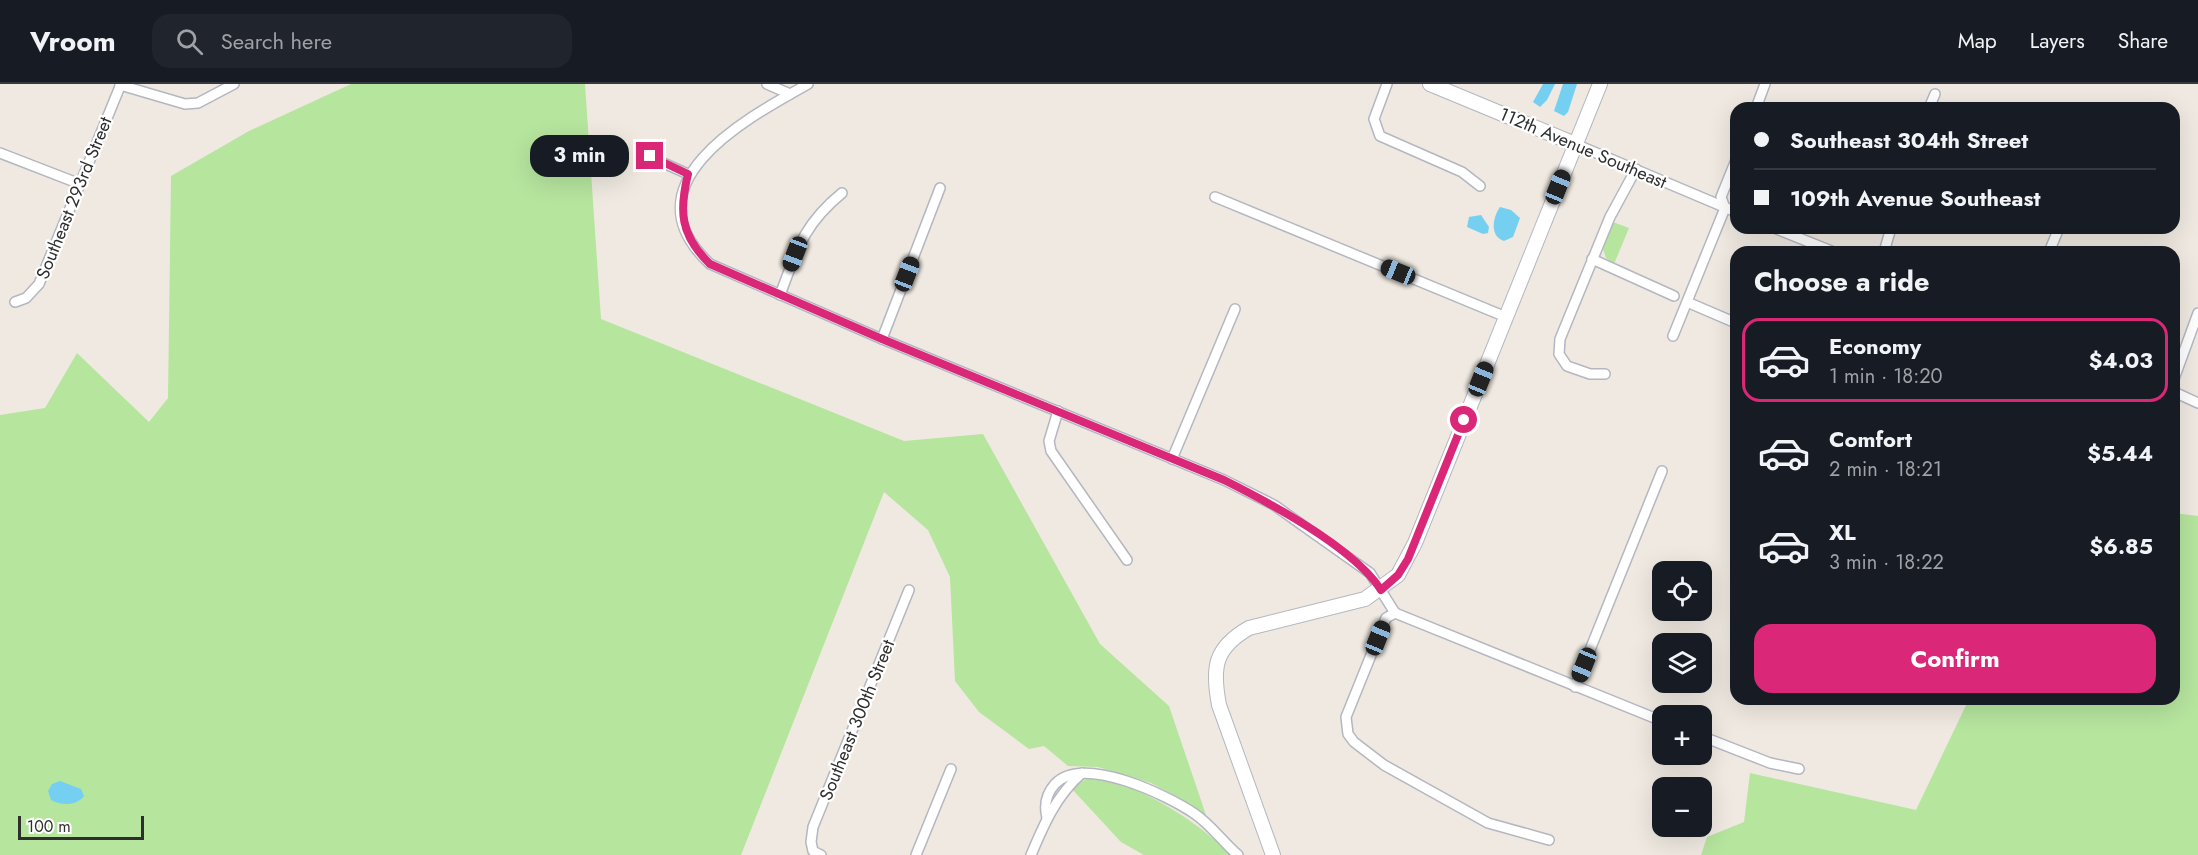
<!DOCTYPE html>
<meta charset="utf-8">
<style>
:root{--surface:#171b24;--page:#20242c;--text:#f1f3f6;--muted:#9ea1a6;--line:#363941;--accent:#db2777}
body{margin:0;font-family:Jost,sans-serif;background:var(--page);color:var(--text);height:100vh;display:flex;flex-direction:column;font-size:22px;white-space:nowrap}
*{box-sizing:border-box;margin:0}
p{font-size:20px;color:var(--muted)}
.icon{flex:none;width:33px;height:33px;fill:none;stroke:currentColor;stroke-width:2;stroke-linecap:round;stroke-linejoin:round}
.map{position:relative;flex:1;overflow:hidden}
.details{position:absolute;left:1730px;top:162px;width:450px;height:459px;display:flex;flex-direction:column;background:var(--surface);border-radius:18px;box-shadow:0 6px 24px #0002}
.details>*{flex:none}
.top-card{position:absolute;left:1730px;top:18px;width:450px;height:132px;border-radius:18px;box-shadow:0 6px 24px #0002;display:grid;align-content:center;height:132px;padding:0 24px;background:var(--surface)}
.fabs{position:absolute;left:1652px;top:477px;display:grid;gap:12px}
.fabs a{display:grid;place-items:center;width:60px;height:60px;border-radius:12px;background:var(--surface);box-shadow:0 6px 24px #0002;font-size:30px}
.scale{position:absolute;left:18px;bottom:15px;width:126px;box-sizing:border-box;padding-left:6px;border:3px solid #2e2e2e;border-top:0;font-size:16px;line-height:21px;white-space:nowrap;color:#2e2e2e;-webkit-text-stroke:4px #fff;paint-order:stroke}
.end{position:absolute;width:27px;height:27px;margin:-14px;border:8px solid #db2777;background:#fff;box-shadow:0 0 0 3px #fff}
.from{border-radius:50%}
.bubble{position:absolute;height:42px;border-radius:18px;background:var(--surface);box-shadow:0 6px 24px #0002;font-size:20px;font-weight:700;line-height:42px;text-align:center}
.car{position:absolute;width:18px;height:36px;margin:-18px -9px;border-radius:8px;box-shadow:0 0 4px 2px #0007;background:linear-gradient(#222 24%,#8ab4d8 0 40%,#222 0 76%,#8ab4d8 0 86%,#222 0)}
.top-card b{display:flex;align-items:center;gap:21px;height:57px;font-size:22px}
.top-card b+b{border-top:2px solid var(--line)}
.top-card i{width:15px;height:15px;background:var(--text)}
ul{padding:0;list-style:none}
li{display:flex;align-items:center;gap:18px;height:84px;margin:0 12px 9px;padding:0 12px;border:3px solid transparent;border-radius:18px}
li div{flex:1}
li b{display:block;font-size:22px}
li em{font-style:normal;font-weight:700}
li.current{border-color:var(--accent)}
li>.icon{width:54px;height:54px;stroke-width:1.5}
h2{padding:0 24px;font-size:27px;line-height:72px}
.action{display:flex;gap:12px;margin-top:auto;padding:12px 24px}
.action a{flex:1;height:69px;border-radius:18px;background:var(--accent);color:#fff;font-size:24px;font-weight:700;line-height:69px;text-align:center}
header{display:flex;align-items:center;gap:36px;box-sizing:border-box;height:84px;padding:0 30px;background:var(--surface);border-bottom:2px solid var(--line)}
header strong{font-size:28px}
nav{display:flex;gap:33px;margin-inline-start:auto;font-size:21px}
.search{width:420px;height:54px;background:var(--page);display:flex;align-items:center;gap:15px;box-sizing:border-box;padding:0 21px;border-radius:18px;color:var(--muted);font-size:22px}
.map>svg:first-child{display:block}
</style>
<header>
<strong>Vroom</strong>
<div class="search"><svg class="icon" aria-label="search" viewBox="0 0 24 24"><circle cx="10" cy="10" r="6"/><path d="M15 15l6 6"/></svg>Search here</div>
<nav><a>Map</a><a>Layers</a><a>Share</a></nav>
</header>
<div class="map">
<svg width="2198" height="771" viewBox="0 0 2198 771">
<rect width="100%" height="100%" fill="#efe9e1"/>
<g fill="#b6e59e">
<path d="M351,0H585L601,235L904,357L983,350L1100,560L1169,622L1207,734L1178,713L1151,699L1098,683L1068,682L1044,662L1029,665L979,628L955,597L950,493L928,446L884,408L741,771H0V331L45,324L77,269L149,338L168,314L171,92L249,47Z"/>
<path d="M1613,138L1629,144L1614,180L1606,174L1603,165Z"/>
<path d="M2174,429L2198,432V771H1701L1707,753L1744,738L1750,689L1916,726L1969,615H2174Z"/>
<path d="M1086,695C1129,692 1202,740 1230,771H1144L1121,758L1071,704Z"/>
</g>
<g fill="#75cff0">
<path d="M1543,0H1555L1547,16L1540,23L1533,18Z"/>
<path d="M1563,0H1577L1568,28L1564,32L1554,27Z"/>
<path d="M1500,123L1511,126L1520,134L1513,153L1504,157C1490,153 1492,134 1500,123Z"/>
<path d="M1481,131L1489,143L1488,149L1483,150L1467,143L1469,133Z"/>
<path d="M60,697L81,705L84,712C76,722 62,722 51,716L48,707L52,700Z"/>
</g>
<g fill="none" stroke-linecap="round" stroke-linejoin="round">
<g stroke="#b4b7c1" stroke-width="12">
<g id="street">
<path d="M767,0L790,10"/>
<path d="M808,0C747,34 624,100 710,180L882,255L1224,396L1274,421L1370,489L1395,529"/>
<path d="M1387,0L1374,35L1380,52L1462,88L1480,102"/>
<path d="M120,1L185,20L198,19L234,0"/>
<path d="M1756,24L1765,0"/>
<path d="M1929,24L1935,10"/>
<path d="M1575,60L1736,128"/>
<path d="M0,69L80,100"/>
<path d="M650,73L688,90"/>
<path d="M1215,113L1506,233"/>
<path d="M1774,144L1834,168"/>
<path d="M1884,168L1891,144"/>
<path d="M2049,168L2059,144"/>
<path d="M1592,175L1674,212"/>
<path d="M780,211C797,166 803,141 842,109"/>
<path d="M15,218L26,214L39,200L121,0"/>
<path d="M1687,218L1736,239"/>
<path d="M1673,252L1725,124L1721,113L1736,76"/>
<path d="M882,255L940,104"/>
<path d="M1605,290H1590L1567,282L1559,270L1560,255L1610,133L1636,85"/>
<path d="M2174,295L2198,229"/>
<path d="M2174,308L2198,319"/>
<path d="M1058,327L1049,357L1051,367L1127,476"/>
<path d="M1172,375L1235,225"/>
<path d="M1395,529L1386,534L1346,633L1348,650L1354,658L1384,681L1488,739L1549,756"/>
<path d="M1395,529L1662,637"/>
<path d="M1575,603L1662,387"/>
<path d="M1701,652L1770,679L1799,685"/>
<path d="M1047,734C1044,722 1046,710 1055,700C1083,670 1167,711 1195,730C1211,741 1223,758 1238,771"/>
<path d="M821,771L813,767L811,758L813,743L909,506"/>
<path d="M916,771L951,685"/>
<path d="M1031,771C1044,740 1056,712 1082,689"/>
</g>
</g>
<g stroke="#b4b7c1" stroke-width="16">
<g id="secondary">
<path d="M1430,0L1575,60"/>
<path d="M1273,771L1219,621C1212,584 1214,564 1249,544L1365,515L1398,491L1415,459L1600,0"/>
</g>
</g>
<use href="#street" stroke="#fff" stroke-width="9"/>
<use href="#secondary" stroke="#fff" stroke-width="14"/>
</g>
<g fill="none" stroke-linecap="round" stroke-linejoin="round">
<path stroke="#db2777" stroke-width="8" d="M650,72L688,90C679,127 680,151 710,180L882,255L1224,396C1270,419 1354,464 1381,506L1398,491L1408,475L1464,336"/>
</g>
<g text-anchor="middle" stroke-width="4.5" stroke-linejoin="round" paint-order="stroke">
<g font-size="18" fill="#2e2e2e" stroke="#fff">
<text transform="translate(1583 64) rotate(23)" y="6">112th Avenue Southeast</text>
<text transform="translate(74 114) rotate(-68)" y="6">Southeast 293rd Street</text>
<text transform="translate(857 636) rotate(-68)" y="6">Southeast 300th Street</text>
</g>
</g>
</svg>
<div class="fabs">
<a><svg class="icon" aria-label="locate" viewBox="0 0 24 24"><circle cx="12" cy="12" r="6"/><path d="M12 2v4M12 18v4M2 12h4M18 12h4"/></svg></a>
<a><svg class="icon" aria-label="layers" viewBox="0 0 24 24"><path d="M12 4l9 5-9 5-9-5zM3 14l9 5 9-5"/></svg></a>
<a>+</a>
<a>−</a>
</div>
<div class="scale">100 m</div>
<i class="end from" style="left:1464px;top:336px"></i>
<i class="end" style="left:650px;top:72px"></i>
<div class="bubble" style="left:530px;top:51px;width:99px">3 min</div>
<i class="car" style="left:1558px;top:103px;rotate:22deg"></i>
<i class="car" style="left:795px;top:170px;rotate:201deg"></i>
<i class="car" style="left:1398px;top:188px;rotate:292deg"></i>
<i class="car" style="left:907px;top:190px;rotate:21deg"></i>
<i class="car" style="left:1481px;top:295px;rotate:22deg"></i>
<i class="car" style="left:1378px;top:554px;rotate:22deg"></i>
<i class="car" style="left:1584px;top:581px;rotate:202deg"></i>
<div class="top-card">
<b><i class="from"></i>Southeast 304th Street</b>
<b><i></i>109th Avenue Southeast</b>
</div>
<section class="details">
<h2>Choose a ride</h2>
<ul>
<li class="current"><svg class="icon" aria-label="car" viewBox="0 0 24 24"><path d="M5 17H2v-5l4-1 3-4h7l3 4 3 1v5h-3M9 17h6M6 11h13"/><circle cx="7" cy="17" r="2"/><circle cx="17" cy="17" r="2"/></svg><div><b>Economy</b><p>1 min · 18:20</p></div><em>$4.03</em></li>
<li><svg class="icon" aria-label="car" viewBox="0 0 24 24"><path d="M5 17H2v-5l4-1 3-4h7l3 4 3 1v5h-3M9 17h6M6 11h13"/><circle cx="7" cy="17" r="2"/><circle cx="17" cy="17" r="2"/></svg><div><b>Comfort</b><p>2 min · 18:21</p></div><em>$5.44</em></li>
<li><svg class="icon" aria-label="car" viewBox="0 0 24 24"><path d="M5 17H2v-5l4-1 3-4h7l3 4 3 1v5h-3M9 17h6M6 11h13"/><circle cx="7" cy="17" r="2"/><circle cx="17" cy="17" r="2"/></svg><div><b>XL</b><p>3 min · 18:22</p></div><em>$6.85</em></li>
</ul>
<div class="action"><a>Confirm</a></div>
</section>
</div>
